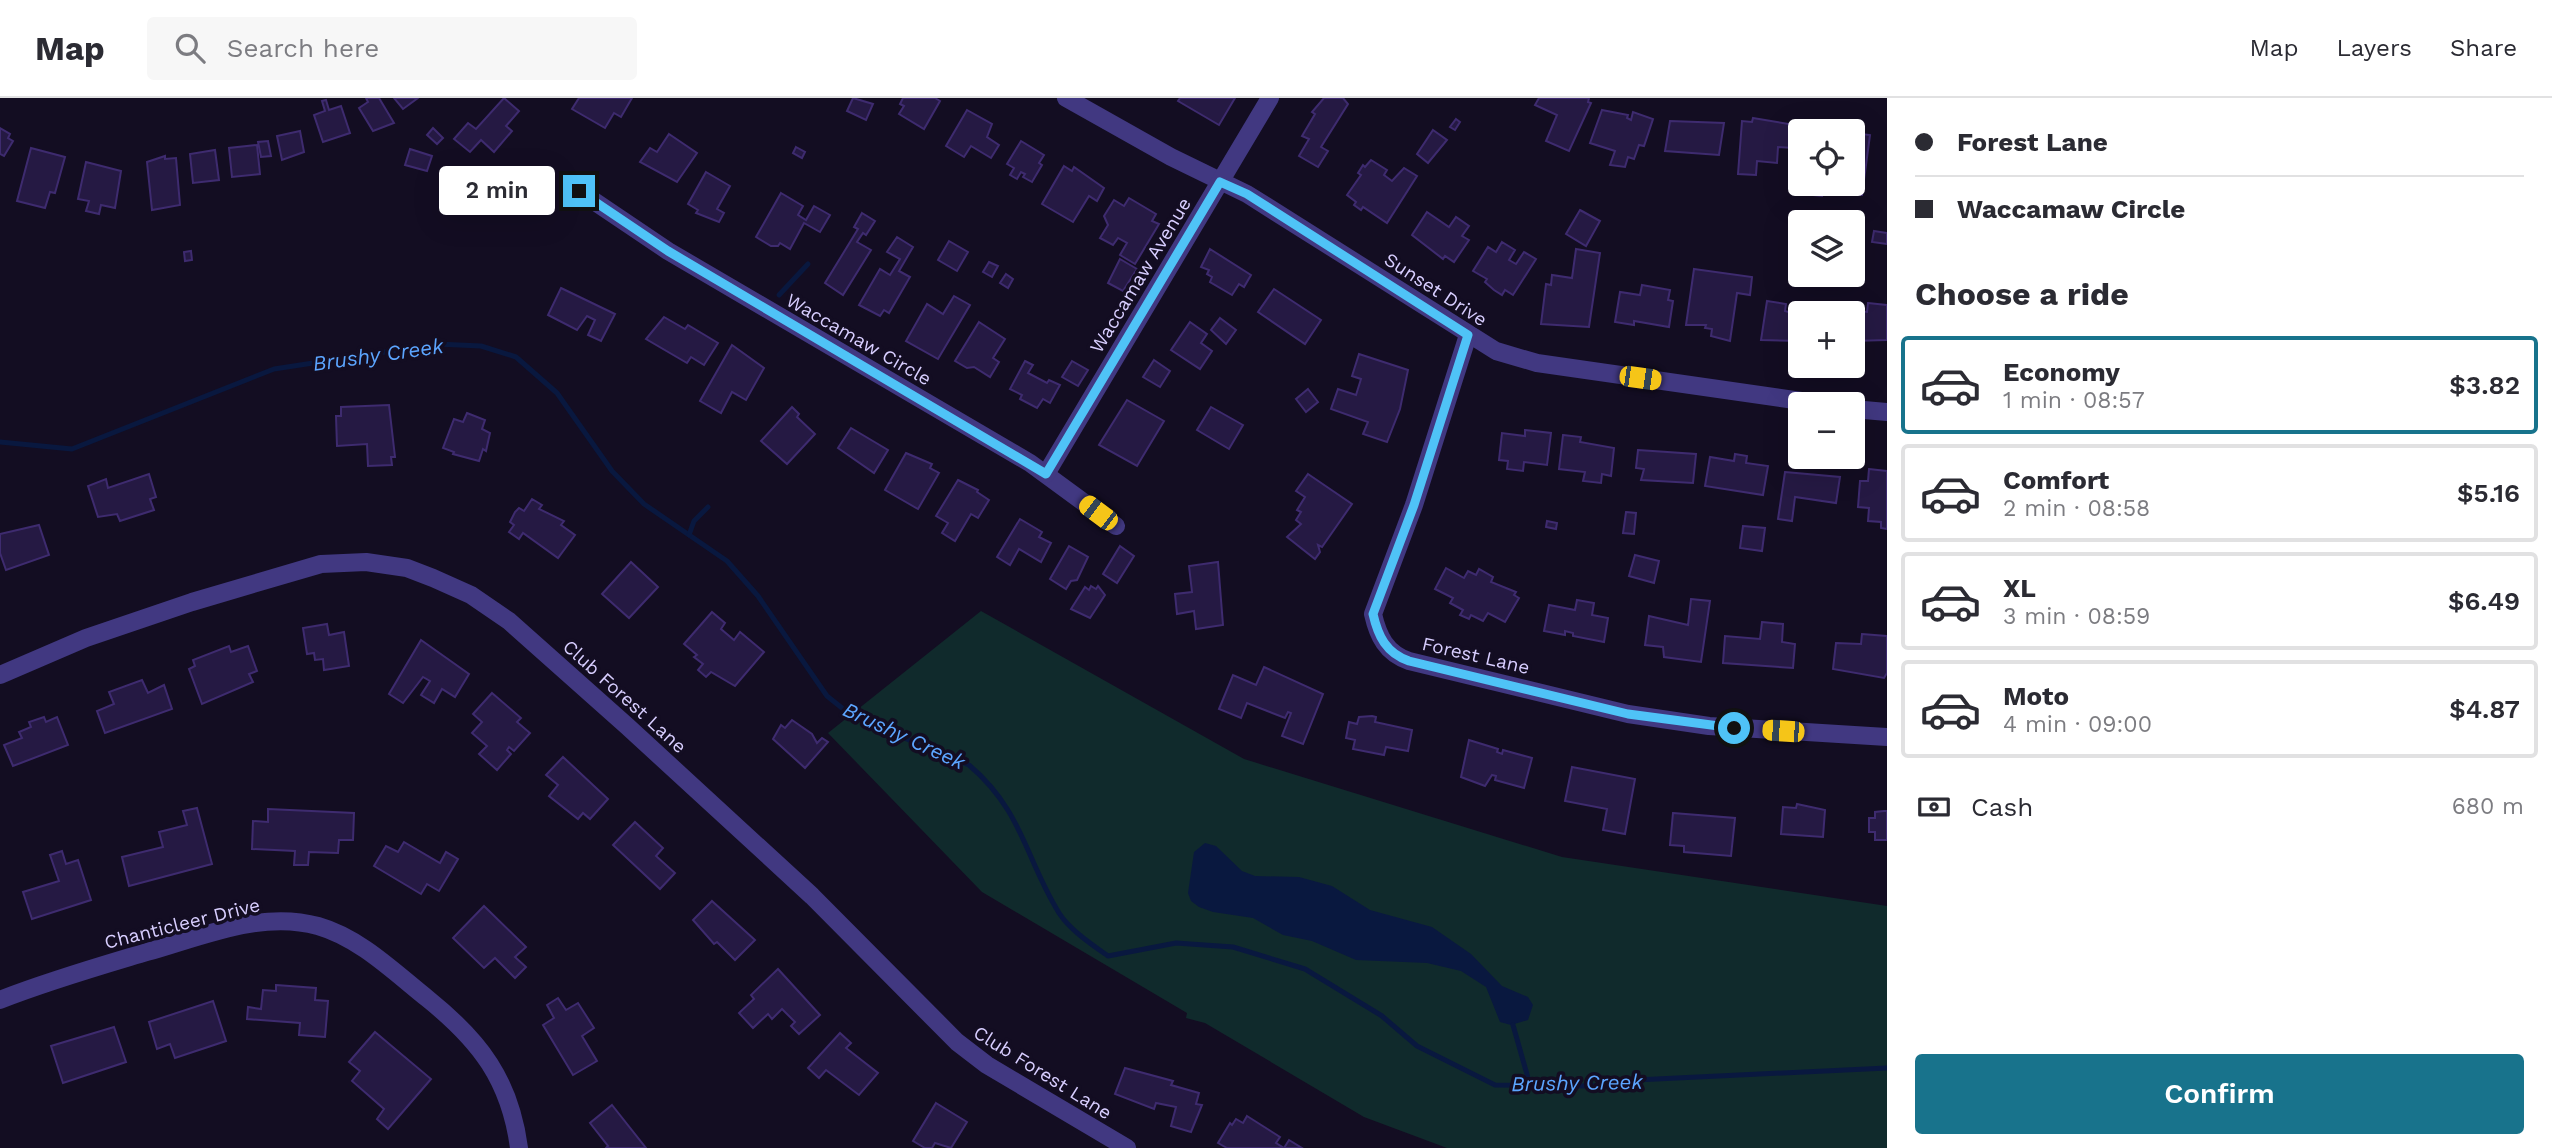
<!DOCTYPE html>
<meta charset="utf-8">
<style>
:root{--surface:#fff;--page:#f7f7f7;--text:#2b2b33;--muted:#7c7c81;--line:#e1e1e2;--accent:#18738c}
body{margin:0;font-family:"Work Sans",sans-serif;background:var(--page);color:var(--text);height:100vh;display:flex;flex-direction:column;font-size:26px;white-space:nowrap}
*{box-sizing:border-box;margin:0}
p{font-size:23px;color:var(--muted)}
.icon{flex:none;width:38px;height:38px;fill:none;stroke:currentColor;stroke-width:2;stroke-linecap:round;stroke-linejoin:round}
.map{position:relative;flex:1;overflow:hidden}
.panel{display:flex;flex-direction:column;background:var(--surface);width:665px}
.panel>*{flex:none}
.top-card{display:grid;align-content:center;height:154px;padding:0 28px;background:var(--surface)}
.controls{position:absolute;left:1788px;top:21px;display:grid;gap:14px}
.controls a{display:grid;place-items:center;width:77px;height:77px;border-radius:7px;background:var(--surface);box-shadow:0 7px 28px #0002;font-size:35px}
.end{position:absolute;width:32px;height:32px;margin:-16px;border:9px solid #4fc3f7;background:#111;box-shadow:0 0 0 4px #111}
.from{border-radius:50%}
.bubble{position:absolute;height:49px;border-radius:7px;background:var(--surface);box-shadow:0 7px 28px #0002;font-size:23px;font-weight:600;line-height:49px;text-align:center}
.car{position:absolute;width:21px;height:42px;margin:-21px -10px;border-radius:9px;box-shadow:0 0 5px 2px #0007;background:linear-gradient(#f5c518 24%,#345 0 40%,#f5c518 0 76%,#345 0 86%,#f5c518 0)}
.top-card b{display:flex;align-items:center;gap:24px;height:66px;font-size:26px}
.top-card b+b{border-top:2px solid var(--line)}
.top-card i{width:18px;height:18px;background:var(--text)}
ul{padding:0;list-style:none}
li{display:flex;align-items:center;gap:21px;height:98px;margin:0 14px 10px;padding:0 14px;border:4px solid var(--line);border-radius:7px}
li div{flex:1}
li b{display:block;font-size:26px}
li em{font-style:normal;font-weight:600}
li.active{border-color:var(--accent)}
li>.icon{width:63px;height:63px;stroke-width:1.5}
h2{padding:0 28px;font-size:32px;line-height:84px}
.pay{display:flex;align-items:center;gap:18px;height:77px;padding:0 28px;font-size:26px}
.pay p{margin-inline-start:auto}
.action{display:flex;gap:14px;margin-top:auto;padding:14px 28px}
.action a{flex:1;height:80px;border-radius:7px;background:var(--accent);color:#fff;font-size:28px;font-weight:600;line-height:80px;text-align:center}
header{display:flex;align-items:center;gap:42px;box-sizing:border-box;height:98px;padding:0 35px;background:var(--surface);border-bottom:2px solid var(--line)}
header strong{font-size:33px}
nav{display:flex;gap:38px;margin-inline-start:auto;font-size:24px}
.search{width:490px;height:63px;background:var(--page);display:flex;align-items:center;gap:18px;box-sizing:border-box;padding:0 24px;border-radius:7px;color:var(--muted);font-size:26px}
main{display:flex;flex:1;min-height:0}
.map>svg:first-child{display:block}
</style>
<header>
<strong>Map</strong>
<div class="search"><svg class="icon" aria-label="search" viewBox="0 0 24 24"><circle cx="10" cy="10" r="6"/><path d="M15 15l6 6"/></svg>Search here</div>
<nav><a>Map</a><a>Layers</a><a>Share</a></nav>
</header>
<main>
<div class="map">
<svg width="1887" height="1050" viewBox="0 0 1887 1050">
<rect width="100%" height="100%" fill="#130d22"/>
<path fill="#102a2c" d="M981,513L1244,661L1562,759L1887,808V1050H1447L1364,1019L1205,925L1186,920L1187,915L982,794L828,635Z"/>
<path fill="#09183f" d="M1205,745L1216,748L1242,773L1255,778L1299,779L1332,788L1370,812L1432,829L1471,856L1502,888L1528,899L1533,907L1528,922L1511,927L1500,924L1486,889L1461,873L1427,865L1356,862L1312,843L1283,837L1253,820L1213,814L1199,809L1191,803L1188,795L1194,754Z"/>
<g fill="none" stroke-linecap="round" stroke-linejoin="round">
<g stroke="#09183f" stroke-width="5">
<path d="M779,197L808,166"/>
<path d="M0,344L72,351L274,271L437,246L481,248L516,259L557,295L612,373L644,406L727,463L758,498L827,598L852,618L969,667C1023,713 1025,760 1059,815C1070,832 1091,846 1108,858L1176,845L1233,849L1305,871L1382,918L1417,948L1495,987L1592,988L1636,982L1887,970"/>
<path d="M689,437L694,423L708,409"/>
<path d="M1513,927L1530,987"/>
</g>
</g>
<g fill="#251943" stroke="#3e2b6f" stroke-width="2">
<path d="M366,0H379L394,25L373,33L359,10L368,4Z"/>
<path d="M394,0H418L403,11Z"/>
<path d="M504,0L519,13L506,28L512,33L494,54L481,42L470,54L454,41L468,25L476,31Z"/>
<path d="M579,0H632L621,19L614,15L605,30L572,11Z"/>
<path d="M853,0L873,6L866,22L847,13Z"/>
<path d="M903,0H935L940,3L924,31L899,16L904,8L900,6Z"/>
<path d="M1180,0H1235L1219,27L1178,3Z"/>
<path d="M1324,0H1343L1348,6L1321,49L1328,53L1318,69L1299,58L1309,41L1302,38L1315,16L1312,14Z"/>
<path d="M1539,0H1589L1588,4L1591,5L1569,53L1546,43L1557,17L1535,7Z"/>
<path d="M326,2L329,12L341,8L350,35L323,44L314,17L325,13L322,3Z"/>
<path d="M967,12L992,26L987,39L999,47L991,60L971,48L964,59L946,48Z"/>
<path d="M1602,12L1628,17L1627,20L1631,22L1633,14L1653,21L1644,48L1639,47L1634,61L1628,59L1625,69L1610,67L1615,53L1590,45Z"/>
<path d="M1753,20L1795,27L1793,50L1778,49L1777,65L1757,63L1756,77L1738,76L1742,23L1752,24Z"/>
<path d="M1456,21L1460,24L1455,32L1450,29Z"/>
<path d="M1670,23L1724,25L1719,57L1665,53Z"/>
<path d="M0,30L10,36L8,40L13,43L4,58L0,56Z"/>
<path d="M433,30L443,40L437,46L427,37Z"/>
<path d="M1433,32L1447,42L1428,65L1417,56Z"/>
<path d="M300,33L304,54L282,62L277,38Z"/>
<path d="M1853,35L1870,37L1862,97L1834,95L1835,86H1853Z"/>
<path d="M669,36L697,55L677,84L640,64L650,50L657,54Z"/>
<path d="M268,43L271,58L261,59L258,44Z"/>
<path d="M1021,43L1044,57L1039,65L1042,67L1032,84L1023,79L1025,76L1021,74L1017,81L1010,77L1014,70L1007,66Z"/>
<path d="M257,47L260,76L232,79L229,50Z"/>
<path d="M796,49L805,54L802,60L793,55Z"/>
<path d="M31,50L65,59L55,95L50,94L45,110L17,103Z"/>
<path d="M410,51L432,58L427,73L405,67Z"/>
<path d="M215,52L219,82L193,85L190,56Z"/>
<path d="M165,58V61L176,60L180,107L152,112L147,64Z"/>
<path d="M1371,62L1387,72L1384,77L1392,83L1404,70L1417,78L1387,125L1363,109L1361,112L1354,107L1356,104L1347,97L1361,77L1358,75L1363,67L1365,69Z"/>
<path d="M86,64L121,73L115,110L101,107L99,116L86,113L89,103L78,101Z"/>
<path d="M1064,68L1072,73L1074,69L1104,90L1097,103L1089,98L1073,124L1042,106Z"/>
<path d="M706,74L730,88L717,111L724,115L719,124L696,115L698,112L688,106Z"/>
<path d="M443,83L486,89L483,109L440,103Z"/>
<path d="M1805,86H1823L1822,98L1804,96Z"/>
<path d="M781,95L803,108L798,117L806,122L814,108L830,117L820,134L804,125L790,151L780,145L778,148H771L756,139Z"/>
<path d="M1129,100L1156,116L1152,123L1159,126L1135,166L1120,157L1127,145L1118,140L1113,147L1100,140L1108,127L1104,118L1114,102L1124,108Z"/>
<path d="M1580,112L1600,123L1586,148L1566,136Z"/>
<path d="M1427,114L1449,129L1456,119L1469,128L1462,138L1469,142L1454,164L1445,158L1443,161L1412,137Z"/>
<path d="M862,115L875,123L866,137L863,135L857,144L871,152L843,197L825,185L858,131L854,129Z"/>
<path d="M1874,133L1887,135V146L1872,144Z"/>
<path d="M897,139L913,149L899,173L910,179L889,215L884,212L880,218L859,207L880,171L890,177L900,161L887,154Z"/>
<path d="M949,143L968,154L957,173L938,162Z"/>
<path d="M1502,144L1515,152L1509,162L1516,166L1524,154L1536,161L1513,197L1505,192L1502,197L1494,192L1485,184L1487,181L1473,173L1488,149L1496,154Z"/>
<path d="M1210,151L1251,177L1244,189L1239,186L1232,197L1210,184L1212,179L1207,176L1209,172L1201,169Z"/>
<path d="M1576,151L1600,155L1589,229L1541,226L1546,186L1551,187L1552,177L1572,180Z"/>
<path d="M191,153L192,162L185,163L184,154Z"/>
<path d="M1120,161L1137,171L1123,193L1108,185Z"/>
<path d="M989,164L998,168L992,179L983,174Z"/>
<path d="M1694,171L1752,179L1750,197L1737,195L1730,243L1711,238L1712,231L1705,230L1706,227H1686Z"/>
<path d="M1006,176L1013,181L1008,190L1000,185Z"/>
<path d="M1642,187L1670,192L1668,202L1673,203L1669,229L1634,223V227L1615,224L1620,194L1640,197Z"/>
<path d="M561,190L615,216L601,243L588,237L595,222L587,218L577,232L548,217Z"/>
<path d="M1274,191L1321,222L1305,246L1258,214Z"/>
<path d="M954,198L970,207L938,261L906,243L927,206L943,216Z"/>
<path d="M1767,203L1786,206L1785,213L1792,215L1793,208L1823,215H1801V243L1761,242Z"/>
<path d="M1868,205L1887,207V242L1853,243V215H1842V211L1867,214Z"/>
<path d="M664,219L685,231L688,227L718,245L704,267L691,259L687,265L646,241Z"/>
<path d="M1220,220L1236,232L1226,246L1211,232Z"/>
<path d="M979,224L1005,241L993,260L999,264L990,279L974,269L967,270L955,263Z"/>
<path d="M1190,224L1207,236L1201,245L1212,253L1200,271L1171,252Z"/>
<path d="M732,247L764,270L746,302L732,294L721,315L700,303Z"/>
<path d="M1359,256L1408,272L1400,311L1387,344L1363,336L1368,324L1331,311L1338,291L1356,297L1361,281L1352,278Z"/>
<path d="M1154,262L1170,273L1160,289L1143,279Z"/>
<path d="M1025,263L1033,267L1028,275L1047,285L1049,282L1060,287L1050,305L1043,301L1037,310L1020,301L1022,297L1010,291Z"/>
<path d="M1072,263L1088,272L1078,288L1062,279Z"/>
<path d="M1308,291L1318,304L1306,314L1296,301Z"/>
<path d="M1127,302L1164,323L1137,368L1099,347Z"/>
<path d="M389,307L395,359H391L392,367L368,368L367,346L337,348L336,318H341V309Z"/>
<path d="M792,309L799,316L797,319L815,336L787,366L761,343Z"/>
<path d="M1211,309L1243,327L1229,351L1197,332Z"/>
<path d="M467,315L485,322L482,331L490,335L486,353L483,351L479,363L453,356L454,354L443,350L454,321L463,324Z"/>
<path d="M851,330L888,352L874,375L838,350Z"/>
<path d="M1525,332L1551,335L1547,367L1524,364L1523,373L1507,371L1508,363L1499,362L1502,335L1525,338Z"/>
<path d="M1563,337L1581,339L1580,344L1614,350L1611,378L1602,376L1601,385L1583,383L1585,374L1559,371Z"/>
<path d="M1638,352L1696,356L1693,385L1641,382L1644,371L1636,370Z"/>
<path d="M906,355L932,366L930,370L939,375L918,411L885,392Z"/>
<path d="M1735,356L1747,358L1746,365L1768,368L1763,397L1705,388L1710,359L1734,363Z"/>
<path d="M1869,371L1887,373V431L1881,430V424L1868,423L1869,410L1858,409L1860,383H1868Z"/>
<path d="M1785,374L1840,379L1836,405L1795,399L1792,423L1778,421Z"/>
<path d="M149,376L156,399L150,401L154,412L120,423L117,416L98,419L88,388L106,381L108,390Z"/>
<path d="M1308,376L1352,406L1322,449L1318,447L1320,454L1315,461L1287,439L1301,426L1296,422L1301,414L1297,412L1305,399L1296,393Z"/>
<path d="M958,382L978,392L977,394L989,402L978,420L971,416L955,443L942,435L948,425L936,418Z"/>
<path d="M532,401L542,407L539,411L564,423L561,427L575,437L558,460L523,435L519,441L509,434L514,427L510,424L515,414L519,410L524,413Z"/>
<path d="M1626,414L1636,415L1634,436L1623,435Z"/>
<path d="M1020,421L1042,434L1039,439L1051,445L1041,464L1019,451L1010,467L997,459Z"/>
<path d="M1547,423L1557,425L1556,431L1546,429Z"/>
<path d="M39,427L49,457L6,472L0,455V436Z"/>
<path d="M1743,428L1765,430L1762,453L1740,450Z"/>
<path d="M1069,448L1088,459L1077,482L1071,483L1066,491L1050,481Z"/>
<path d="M1120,448L1134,458L1117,485L1103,476Z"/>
<path d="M1635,457L1659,463L1654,485L1629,478Z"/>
<path d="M631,464L658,489L629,520L602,496Z"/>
<path d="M1218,464L1223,527L1196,531L1194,513L1177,516L1175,496L1192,494L1189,468Z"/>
<path d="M1446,470L1464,480L1468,473L1476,477L1479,471L1493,479L1491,484L1516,494L1514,497L1519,500L1505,524L1488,515L1483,523L1471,517L1469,521L1460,517L1463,512L1450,505L1453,500L1435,491Z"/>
<path d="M1091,488L1096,491L1098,488L1105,497L1090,520L1071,511L1085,489L1089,492Z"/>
<path d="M1691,501L1710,503L1701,564L1664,559L1663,549L1645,547L1649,518L1688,527Z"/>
<path d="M1577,502L1594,505L1592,517L1608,520L1604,544L1573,538V535L1565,533V537L1544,533L1549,507L1575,512Z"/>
<path d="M712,514L725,525L721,531L734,542L740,534L764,554L735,588L711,574L706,579L698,572L703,566L694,559L697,557L684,546Z"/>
<path d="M1762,524L1783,526L1782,544L1795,546L1793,570L1723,565L1725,538L1760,541Z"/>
<path d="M327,526L329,537L344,534L349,568L324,572L323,561L315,562L314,555L307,556L303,530Z"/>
<path d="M1862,536L1887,538V575L1884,580L1833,571L1836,545L1861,546Z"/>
<path d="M421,542L469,576L455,599L442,591L434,605L421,597L430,583L423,579L403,605L389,596Z"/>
<path d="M229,548L231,554L248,548L257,573L249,576L253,584L202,606L189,571L195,568L193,562Z"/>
<path d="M1264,569L1323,596L1303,646L1282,638L1291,615L1288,614L1285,620L1247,605L1241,620L1219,611L1233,577L1256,587Z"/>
<path d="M142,582L148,595L164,587L172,611L105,635L97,613L114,606L109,594Z"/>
<path d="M492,595L521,620L517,624L530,635L514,653L509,649L507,652L511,656L497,672L479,656L487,648L472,635L482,624L473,616Z"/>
<path d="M1372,618L1376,619L1375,624L1412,632L1408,653L1386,649L1384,657L1353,651L1355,642L1346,640L1349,624L1357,626L1359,619Z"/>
<path d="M44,619L46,624L57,619L68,647L13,668L4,647L22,640L19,634L31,629L29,624Z"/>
<path d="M792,622L812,636L817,645L822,640L828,644L805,670L773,641L781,627L785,630Z"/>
<path d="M1469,642L1498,651L1497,654L1502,656L1503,652L1532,660L1524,690L1495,682L1496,678L1492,677L1485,688L1461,679Z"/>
<path d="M563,659L608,701L590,721L583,715L578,721L549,698L558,687L546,677Z"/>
<path d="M1572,669L1635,681L1625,736L1603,732L1607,711L1565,703Z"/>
<path d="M1797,706L1825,712L1823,739L1781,736L1783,709L1796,710Z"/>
<path d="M197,710L212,766L129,788L122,759L163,749L159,734L187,727L183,713Z"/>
<path d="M268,711L354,715L353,742H339L338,755L309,754L308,767H294L295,753L252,751L253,723L268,724Z"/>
<path d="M1884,713H1887V742H1875V734H1869V720H1875V714Z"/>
<path d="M1673,715L1735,720L1731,758L1684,754V748L1670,747Z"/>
<path d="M635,724L663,750L656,758L675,775L660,791L613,747Z"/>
<path d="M404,744L440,765L446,754L458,761L439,793L427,786L421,796L374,768L386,748L398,754Z"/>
<path d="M62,753L66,766L78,762L91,802L32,821L23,794L59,783L50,757Z"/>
<path d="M712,803L755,842L735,862L717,844L714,846L693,822Z"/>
<path d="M484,808L526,849L515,859L526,869L515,880L495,860L484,870L453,840Z"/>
<path d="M778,871L820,917L799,936L791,928L795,924L782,911L772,921L768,916L753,930L739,915L754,901L751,897Z"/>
<path d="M276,887L316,890L315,902L328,903L325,939L299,937L300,925L247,921L248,909L261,911L263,892L276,893Z"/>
<path d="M558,900L566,912L578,905L594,930L582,938L597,963L573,977L543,927L554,920L547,907Z"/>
<path d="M213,903L226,943L175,960L170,946L157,951L149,924Z"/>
<path d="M114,929L126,964L63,985L51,948Z"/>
<path d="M375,934L431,981L388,1031L377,1021L384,1011L352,983L360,973L349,964Z"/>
<path d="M840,935L851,945L846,950L878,975L859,997L826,972L819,980L808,970Z"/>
<path d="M1125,970L1173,983L1171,987L1199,995L1196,1006L1202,1007L1191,1034L1171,1028L1176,1009L1156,1005L1154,1011L1115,996Z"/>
<path d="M936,1005L967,1024L951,1050L935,1045L932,1050H925L913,1043Z"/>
<path d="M612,1007L646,1050H606L608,1048L590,1025Z"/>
<path d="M1247,1018L1280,1039L1276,1045L1284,1050H1227L1218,1045L1230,1025L1232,1027L1236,1021L1243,1025Z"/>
<path d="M1289,1042L1302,1050H1284Z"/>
</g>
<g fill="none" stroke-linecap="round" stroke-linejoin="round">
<g stroke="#413881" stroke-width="18">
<path d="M1066,0L1171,59L1247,96L1496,253L1537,265L1822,306"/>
<path d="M579,93L668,153L1030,365L1116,428"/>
<path d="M1468,237L1414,407L1373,516C1378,538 1386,555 1409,563L1628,616L1709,628L1887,639"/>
<path d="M1853,311L1887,314"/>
<path d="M1046,376L1270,0"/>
<path d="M0,577L86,540L192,504L321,466L366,464L407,470L433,480L471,497L509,523L627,628L812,798L957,944L987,967L1127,1050"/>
<path d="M0,902C48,883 97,869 147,854C201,839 261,812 318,828C360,840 394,874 428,901C480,943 510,982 519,1050"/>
</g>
</g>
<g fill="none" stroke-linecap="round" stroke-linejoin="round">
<path stroke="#4fc3f7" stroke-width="9" d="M579,93L668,153L1046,376L1220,84L1247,96L1468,237L1414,407L1373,516C1378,538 1386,555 1409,563L1628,616L1734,630"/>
</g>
<g text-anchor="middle" stroke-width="7" stroke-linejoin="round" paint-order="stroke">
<g font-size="19" fill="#d8ceff" stroke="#130d22">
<text transform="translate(1140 177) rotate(-59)" y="7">Waccamaw Avenue</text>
<text transform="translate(1436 191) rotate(33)" y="7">Sunset Drive</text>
<text transform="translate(859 241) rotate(30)" y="7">Waccamaw Circle</text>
<text transform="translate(1476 557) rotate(13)" y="7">Forest Lane</text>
<text transform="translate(625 598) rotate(42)" y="7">Club Forest Lane</text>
<text transform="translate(182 825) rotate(-14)" y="7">Chanticleer Drive</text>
<text transform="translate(1043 974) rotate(32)" y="7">Club Forest Lane</text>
</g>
<g font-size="21" font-style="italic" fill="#5ca5ff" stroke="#130d22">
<text transform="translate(378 257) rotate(-8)" y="7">Brushy Creek</text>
<text transform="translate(904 638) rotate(25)" y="7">Brushy Creek</text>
<text transform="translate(1577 985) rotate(-1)" y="7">Brushy Creek</text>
</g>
</g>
</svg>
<div class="controls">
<a><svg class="icon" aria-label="locate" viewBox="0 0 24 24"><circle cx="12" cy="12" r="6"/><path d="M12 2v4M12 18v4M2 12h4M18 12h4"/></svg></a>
<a><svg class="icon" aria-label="layers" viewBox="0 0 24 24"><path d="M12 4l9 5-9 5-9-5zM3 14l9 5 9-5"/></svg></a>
<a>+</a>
<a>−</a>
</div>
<i class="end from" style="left:1734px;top:630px"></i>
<i class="end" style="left:579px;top:93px"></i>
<div class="bubble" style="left:439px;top:68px;width:116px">2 min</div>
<i class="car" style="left:1640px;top:280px;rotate:98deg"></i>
<i class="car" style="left:1098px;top:415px;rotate:307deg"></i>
<i class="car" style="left:1783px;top:633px;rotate:274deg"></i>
</div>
<section class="panel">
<div class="top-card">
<b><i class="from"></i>Forest Lane</b>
<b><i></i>Waccamaw Circle</b>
</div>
<h2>Choose a ride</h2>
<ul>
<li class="active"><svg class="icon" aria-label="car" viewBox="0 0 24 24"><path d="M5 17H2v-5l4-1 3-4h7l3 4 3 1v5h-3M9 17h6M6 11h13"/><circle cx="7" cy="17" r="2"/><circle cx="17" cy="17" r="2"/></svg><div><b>Economy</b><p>1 min · 08:57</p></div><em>$3.82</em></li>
<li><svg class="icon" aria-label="car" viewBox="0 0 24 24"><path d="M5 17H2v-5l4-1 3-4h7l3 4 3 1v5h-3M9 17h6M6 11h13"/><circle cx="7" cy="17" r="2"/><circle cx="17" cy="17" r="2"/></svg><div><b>Comfort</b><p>2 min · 08:58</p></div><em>$5.16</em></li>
<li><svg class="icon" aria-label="car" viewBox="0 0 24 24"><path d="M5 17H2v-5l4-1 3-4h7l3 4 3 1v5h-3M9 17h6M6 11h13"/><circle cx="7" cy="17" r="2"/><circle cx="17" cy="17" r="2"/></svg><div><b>XL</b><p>3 min · 08:59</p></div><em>$6.49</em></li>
<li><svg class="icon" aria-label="car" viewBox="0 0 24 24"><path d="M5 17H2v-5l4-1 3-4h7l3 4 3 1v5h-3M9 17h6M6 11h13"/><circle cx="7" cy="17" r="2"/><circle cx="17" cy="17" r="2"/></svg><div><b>Moto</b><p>4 min · 09:00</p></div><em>$4.87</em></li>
</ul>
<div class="pay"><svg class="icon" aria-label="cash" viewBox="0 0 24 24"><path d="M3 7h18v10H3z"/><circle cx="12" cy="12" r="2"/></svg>Cash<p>680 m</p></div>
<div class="action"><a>Confirm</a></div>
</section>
</main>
